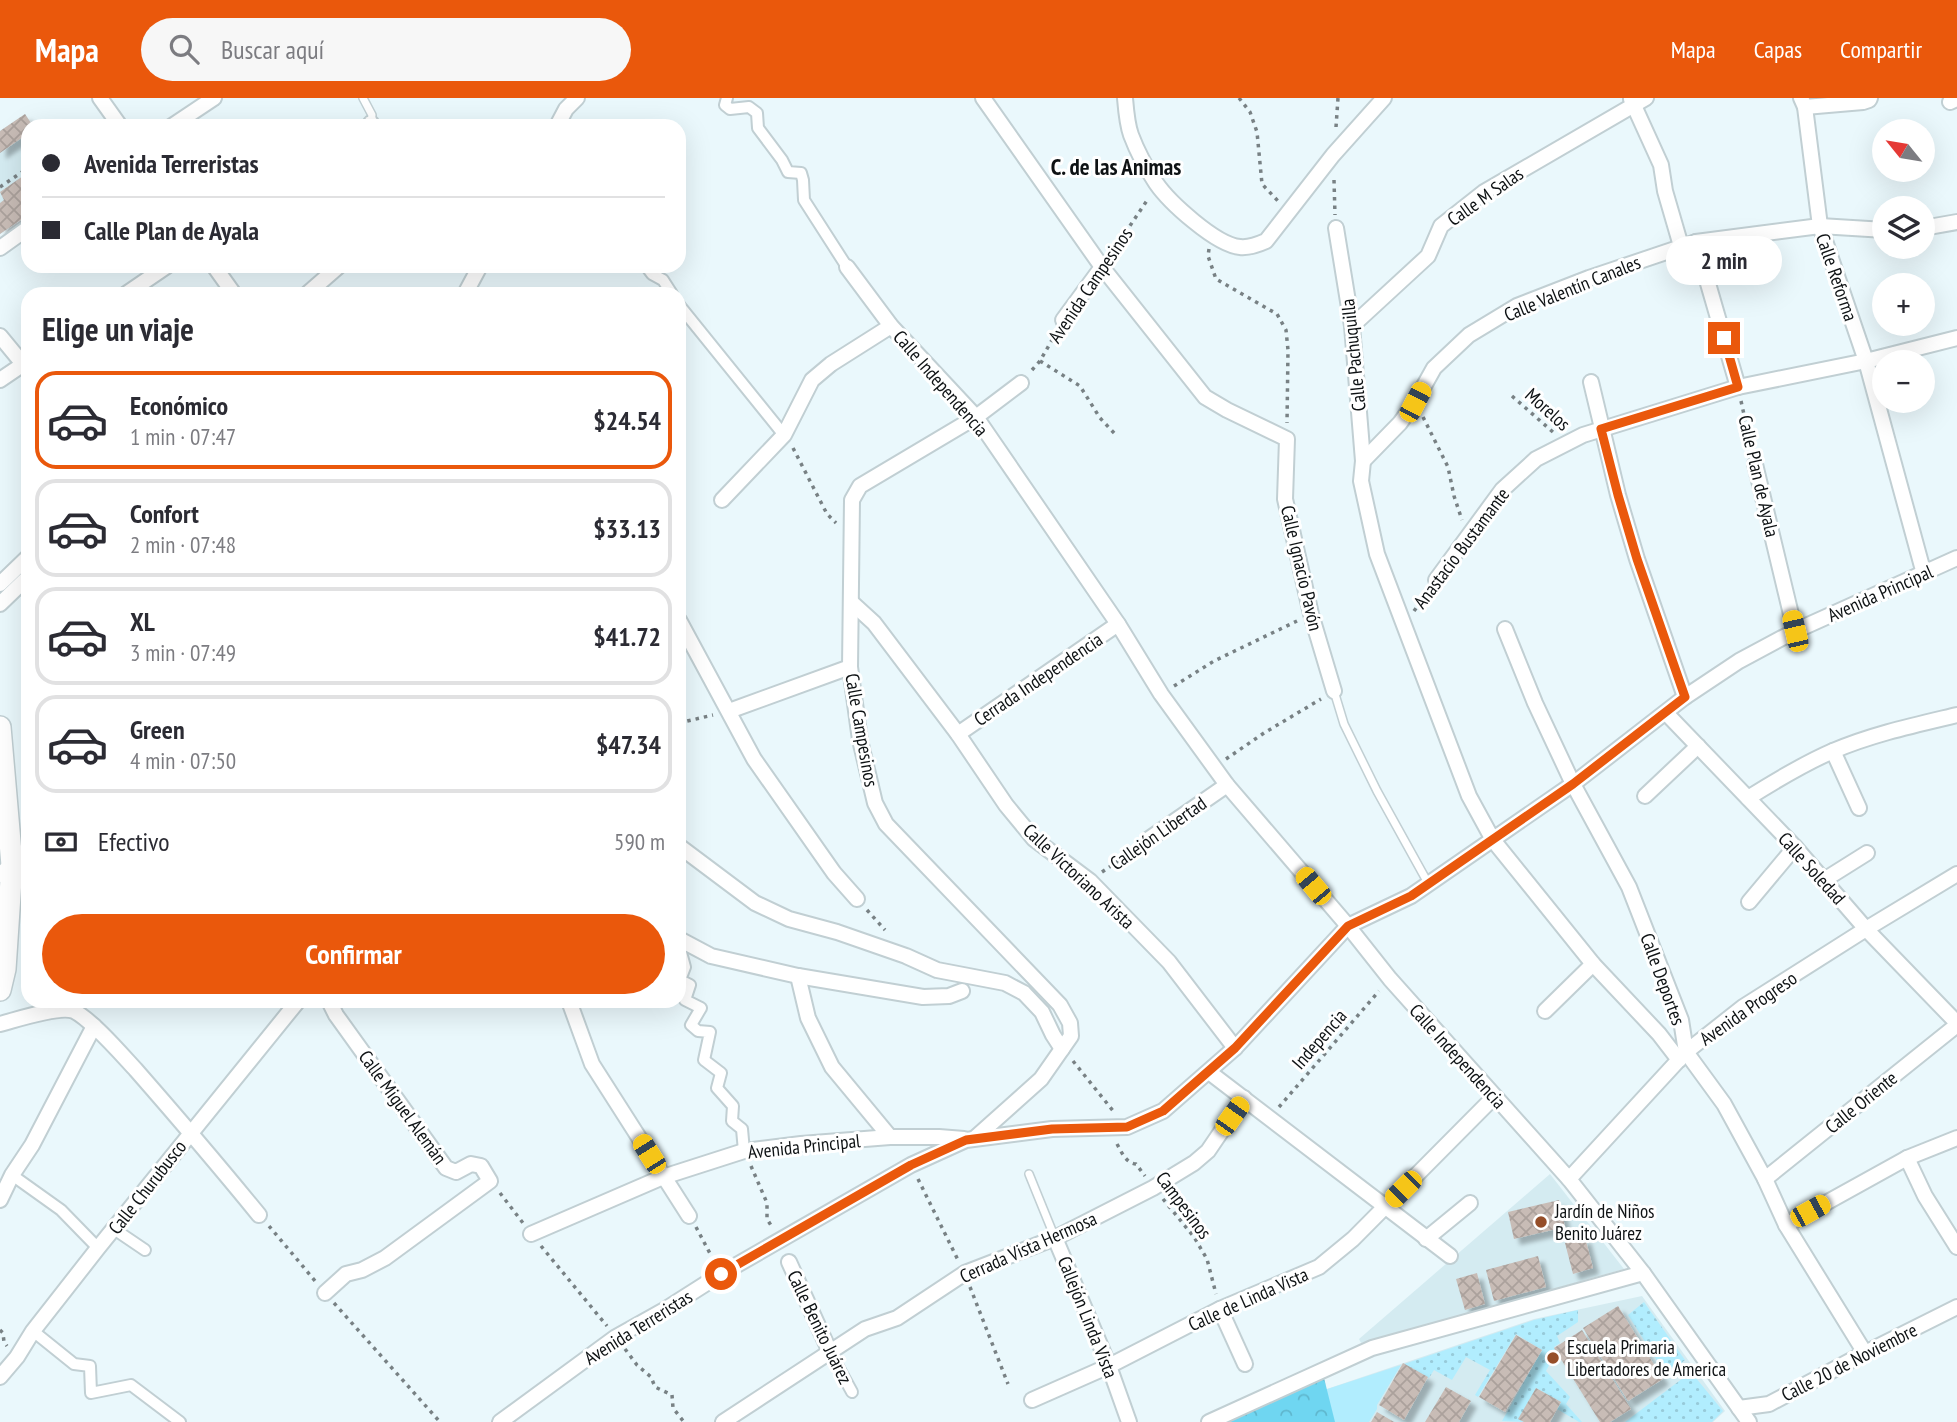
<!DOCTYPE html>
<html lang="es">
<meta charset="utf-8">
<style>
:root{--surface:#fff;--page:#f7f7f7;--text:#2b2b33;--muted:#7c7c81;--line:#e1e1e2;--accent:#ea580c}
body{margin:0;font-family:"PT Sans Narrow",sans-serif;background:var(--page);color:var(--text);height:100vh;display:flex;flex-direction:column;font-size:26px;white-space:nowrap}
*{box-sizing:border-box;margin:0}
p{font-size:23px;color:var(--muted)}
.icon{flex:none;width:38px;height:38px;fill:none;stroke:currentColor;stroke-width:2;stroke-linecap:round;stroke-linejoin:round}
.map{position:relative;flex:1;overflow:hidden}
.details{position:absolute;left:21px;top:189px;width:665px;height:721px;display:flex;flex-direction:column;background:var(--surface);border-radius:21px;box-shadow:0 7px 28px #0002}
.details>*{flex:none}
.hud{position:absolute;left:21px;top:21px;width:665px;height:154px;border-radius:21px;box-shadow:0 7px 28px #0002;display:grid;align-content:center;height:154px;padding:0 21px;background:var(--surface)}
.needle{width:46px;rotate:300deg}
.buttons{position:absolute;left:1872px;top:21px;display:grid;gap:14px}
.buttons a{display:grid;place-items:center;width:63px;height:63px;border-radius:50%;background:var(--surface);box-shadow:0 7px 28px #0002;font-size:35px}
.end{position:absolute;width:32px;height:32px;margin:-16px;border:9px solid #ea580c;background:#fff;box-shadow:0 0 0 4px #fff}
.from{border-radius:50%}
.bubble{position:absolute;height:49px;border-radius:24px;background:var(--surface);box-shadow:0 7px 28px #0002;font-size:23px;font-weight:700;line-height:49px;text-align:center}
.car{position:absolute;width:21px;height:42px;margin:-21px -10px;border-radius:9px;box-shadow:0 0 5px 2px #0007;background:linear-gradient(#f5c518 24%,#345 0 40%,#f5c518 0 76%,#345 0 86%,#f5c518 0)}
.hud b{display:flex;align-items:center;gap:24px;height:66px;font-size:26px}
.hud b+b{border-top:2px solid var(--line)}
.hud i{width:18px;height:18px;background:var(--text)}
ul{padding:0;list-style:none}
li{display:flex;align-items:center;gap:21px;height:98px;margin:0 14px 10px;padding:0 7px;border:4px solid var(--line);border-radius:21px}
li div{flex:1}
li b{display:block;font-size:26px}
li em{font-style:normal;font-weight:700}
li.selected{border-color:var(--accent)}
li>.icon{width:63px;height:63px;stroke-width:1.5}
h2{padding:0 21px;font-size:32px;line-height:84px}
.pay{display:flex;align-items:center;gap:18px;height:77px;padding:0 21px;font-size:26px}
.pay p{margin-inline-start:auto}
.action{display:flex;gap:14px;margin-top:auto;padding:14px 21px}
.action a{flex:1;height:80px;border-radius:42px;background:var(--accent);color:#fff;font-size:28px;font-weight:700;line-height:80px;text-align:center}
header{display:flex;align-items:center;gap:42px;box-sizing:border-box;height:98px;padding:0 35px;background:var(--accent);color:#fff}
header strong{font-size:33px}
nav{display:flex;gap:38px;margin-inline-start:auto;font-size:24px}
.search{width:490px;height:63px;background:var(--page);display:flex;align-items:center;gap:18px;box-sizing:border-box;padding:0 24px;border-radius:38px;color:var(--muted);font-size:26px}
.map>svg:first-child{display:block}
</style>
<header>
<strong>Mapa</strong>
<div class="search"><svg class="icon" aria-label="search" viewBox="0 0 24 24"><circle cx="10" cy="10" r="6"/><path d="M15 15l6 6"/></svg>Buscar aquí</div>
<nav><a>Mapa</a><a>Capas</a><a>Compartir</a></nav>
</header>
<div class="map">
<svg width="1957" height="1324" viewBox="0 0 1957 1324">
<defs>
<pattern id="forest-crowns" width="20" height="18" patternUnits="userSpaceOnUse" patternTransform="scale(1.75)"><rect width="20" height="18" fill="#6fd6f1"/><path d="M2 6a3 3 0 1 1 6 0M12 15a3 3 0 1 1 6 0" fill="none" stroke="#5fb7ce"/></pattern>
<pattern id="garden-dots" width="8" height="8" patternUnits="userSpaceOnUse" patternTransform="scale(1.75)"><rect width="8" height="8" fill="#b1edfe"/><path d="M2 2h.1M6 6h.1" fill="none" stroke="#97cad9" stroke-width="1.8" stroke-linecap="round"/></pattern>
<pattern id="building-cross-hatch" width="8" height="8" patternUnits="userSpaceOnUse" patternTransform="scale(1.75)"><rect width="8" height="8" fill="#c8bcb6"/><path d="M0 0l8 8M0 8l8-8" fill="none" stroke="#aba19c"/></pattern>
<filter id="shadow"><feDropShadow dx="6" dy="6" stdDeviation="2" flood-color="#0004"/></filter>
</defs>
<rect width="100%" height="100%" fill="#eaf8fc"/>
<g fill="#d4ebf1">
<path d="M25,16L33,28H28V117L0,136V33Z"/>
<path d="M1550,1076L1624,1171L1361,1245L1359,1241Z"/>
<path d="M1642,1198L1725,1313L1713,1324H1315L1306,1298L1534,1221Z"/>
</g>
<path fill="#b1edfe" d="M1401,1267L1377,1307V1311L1369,1324H1315L1306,1298Z"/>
<path fill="url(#forest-crowns)" d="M1324,1280L1335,1324H1222Z"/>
<g fill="url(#garden-dots)">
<path d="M1644,1204L1685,1262L1666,1277L1628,1217Z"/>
<path d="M1578,1212V1224L1557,1238L1560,1245L1554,1249L1556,1254L1546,1273L1570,1299L1566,1306L1582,1324H1579L1557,1311L1561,1304L1536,1290L1519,1321L1524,1324L1502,1323L1542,1252L1516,1236L1478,1299L1475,1297L1490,1272L1466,1259L1452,1282L1434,1272L1429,1280L1404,1266L1534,1222Z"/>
<path d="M1691,1274L1723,1313L1712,1324H1625Z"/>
</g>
<g fill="url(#building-cross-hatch)" filter="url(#shadow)">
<path d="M25,16L33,28H28V47L23,39L0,55V33Z"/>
<path d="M23,78L28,85V117L0,136V105L4,102L0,94Z"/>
<path d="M1559,1102L1565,1129L1514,1141L1508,1114Z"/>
<path d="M1585,1139L1593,1170L1573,1176L1565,1145Z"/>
<path d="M1538,1158L1546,1189L1494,1203L1486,1172Z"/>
<path d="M1477,1175L1485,1206L1465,1212L1456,1181Z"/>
<path d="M1618,1208L1663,1281L1628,1303L1583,1230Z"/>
<path d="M1582,1232L1631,1311L1610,1324H1600L1554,1250Z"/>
<path d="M1516,1237L1542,1252L1505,1314L1479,1299Z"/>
<path d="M1403,1265L1428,1279L1404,1322L1379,1307Z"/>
<path d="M1446,1289L1471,1303L1459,1324H1425Z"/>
<path d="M1536,1290L1561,1304L1550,1324H1524L1518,1321Z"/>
<path d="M1377,1314L1394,1324H1371Z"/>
</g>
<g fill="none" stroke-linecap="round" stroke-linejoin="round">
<g stroke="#c1cfd3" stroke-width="10">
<g id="service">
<path d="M363,0L372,17L371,25"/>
<path d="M1334,593L1344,626L1377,693L1428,785"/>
<path d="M1029,1076L1055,1140"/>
</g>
</g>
<g stroke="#c1cfd3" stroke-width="14">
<g id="pedestrian">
<path d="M727,0L725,7L730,11L749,9L757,15L758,30L782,62L788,74L801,75L803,82L804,102L847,169"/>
<path d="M646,168L652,176L663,182L672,196"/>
<path d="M679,207L784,337"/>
<path d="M679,847L685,869L680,882L690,887L685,902L701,910L691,927L698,933L710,934L704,962L721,975L717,990L733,1008L732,1023L742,1031L744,1053"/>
<path d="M12,1077L61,1112L98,1150"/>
<path d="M114,1131L145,1152"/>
<path d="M33,1233L74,1266L90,1268L91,1295L131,1287L180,1324"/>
<path d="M830,1254L852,1294"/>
</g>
</g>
<g stroke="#c1cfd3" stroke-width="18">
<g id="minor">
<path d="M100,0L120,28"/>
<path d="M983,0L1102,169L1205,299L1227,312L1287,341L1285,401L1311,516L1334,593"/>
<path d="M1125,0C1126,12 1127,26 1131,37C1137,53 1146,70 1156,85C1169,104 1216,147 1240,149C1249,150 1257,147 1266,143L1333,57L1384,0"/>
<path d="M1801,0L1805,9L1820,128L1866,263L1924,476"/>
<path d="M1631,1L1661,67L1665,93L1681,148"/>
<path d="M1950,4L1957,1"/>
<path d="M1805,9L1863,4L1869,2L1870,0"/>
<path d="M172,28L214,0"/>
<path d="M369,28L371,25"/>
<path d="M557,28L566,11L577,0"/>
<path d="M1336,130L1352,228L1363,363L1361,383L1377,456L1469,698L1493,742L1593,866L1659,936L1679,962"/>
<path d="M1923,130L1957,124"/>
<path d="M1696,144L1738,289"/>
<path d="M0,150L28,130"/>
<path d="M214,168L234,196"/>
<path d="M847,169L891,228L976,319L1118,526L1161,596L1227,687L1348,828L1390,881L1569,1081L1643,1175L1749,1324"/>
<path d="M126,196L167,168"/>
<path d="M307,196L339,168"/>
<path d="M465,196L480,168"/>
<path d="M1063,222L1102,169"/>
<path d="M1352,228L1428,158L1441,128L1484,94L1646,0"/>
<path d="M0,238L28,272"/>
<path d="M0,282L28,263"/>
<path d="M1591,284L1618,397L1637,461L1685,599"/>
<path d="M1363,363L1400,325L1415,304L1434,270L1469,237L1517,208L1589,180L1696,144L1820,128L1885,132"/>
<path d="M1755,366L1795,533"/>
<path d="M722,402L784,337L812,282L831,266L891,228"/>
<path d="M1436,482L1502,392L1536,361L1583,337L1738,289L1866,263L1957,240"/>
<path d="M0,486L28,459"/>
<path d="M851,504L874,525L958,636L1006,707L1034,741L1090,783L1169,864L1235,950"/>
<path d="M0,506L28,479"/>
<path d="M679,522L754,661L834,775L857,801"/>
<path d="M1505,531L1535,605L1573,686L1629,789L1681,922L1686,954L1724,1006L1765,1081L1786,1127L1865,1255"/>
<path d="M729,613L850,569"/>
<path d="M1666,615L1795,749L1866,831L1957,925"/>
<path d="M958,636L1118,526"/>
<path d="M1833,653L1859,710"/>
<path d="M1645,698L1698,648"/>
<path d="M1748,700C1775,683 1803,666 1833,653C1873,636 1915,627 1957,617"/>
<path d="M1149,741L1227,687"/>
<path d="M679,748L755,805L789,821L837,834L906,858L937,872L1005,885L1024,895L1042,914L1053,937L1062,951"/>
<path d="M0,777L28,750"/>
<path d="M1824,782L1867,755"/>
<path d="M1749,804L1795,749"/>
<path d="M679,841L711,858L798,878L923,899L949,898L962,893"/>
<path d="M798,878L808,920L832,969L890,1039"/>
<path d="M569,903L592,966L689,1118"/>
<path d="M1545,913L1593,866"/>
<path d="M0,926C16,922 59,907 74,913C92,922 122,957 136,972C178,1020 219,1068 259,1117"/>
<path d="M1209,974L1450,1158"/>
<path d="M975,1040L1041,981L1071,938L1070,925L1060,907L886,726L875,705L860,642L850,569L852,402L860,388L976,319L1021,285"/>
<path d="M1907,1060L1925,1098L1957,1149"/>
<path d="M1569,1081L1686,954L1743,909L1866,831L1957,776"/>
<path d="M1765,1081L1957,927"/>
<path d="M0,1102L12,1077L32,1047L94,928"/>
<path d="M1786,1127L1907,1060L1957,1040"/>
<path d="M531,1136L663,1079L744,1053L801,1046L890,1039H939L964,1041"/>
<path d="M1055,1140L1109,1268L1129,1324"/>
<path d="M1426,1141L1470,1105"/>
<path d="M789,1164L830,1254"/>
<path d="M325,1195L346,1176L362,1172L385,1160L490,1083L481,1068L471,1066L456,1074L446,1070L336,917L329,903"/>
<path d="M1220,1211L1245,1266"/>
<path d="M0,1279L17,1259L33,1233L98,1150L298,903"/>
<path d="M1032,1302L1109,1268L1220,1211L1319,1169L1353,1141L1494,999"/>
<path d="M1739,1310L1769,1306L1865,1255L1957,1209"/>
<path d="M500,1324L616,1239L666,1211L721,1176L911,1067L966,1042L1052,1031L1127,1029L1163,1013L1235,950L1348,828L1411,798L1573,686L1685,599L1739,563L1795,533L1957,460"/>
<path d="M723,1324L865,1231L897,1220L965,1175L1055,1140L1153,1090L1194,1065L1208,1053L1244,1000"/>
<path d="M1209,1324L1372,1250L1643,1175"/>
</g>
</g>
<g stroke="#c1cfd3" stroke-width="24">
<path id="secondary" d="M0,629L12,767L5,871L0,892"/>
</g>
<g stroke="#788184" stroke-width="3.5" stroke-dasharray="3.5 5" stroke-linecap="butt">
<path d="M1239,0L1250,14L1257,34L1262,86L1278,103"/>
<path d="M1336,29L1338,0"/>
<path d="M1334,82L1335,117"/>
<path d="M0,89L28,70"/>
<path d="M1209,151L1208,158L1216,181L1277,216L1286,232L1288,252L1287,325"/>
<path d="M1111,156L1148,101"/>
<path d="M1040,263L1080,288L1100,320L1115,336"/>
<path d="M1032,272L1040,263L1056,235"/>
<path d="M1512,298L1554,335"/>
<path d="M1741,303L1752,353"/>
<path d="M1423,319L1448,369L1454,398L1462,422"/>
<path d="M793,350L827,416L836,425"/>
<path d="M1414,513L1428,493"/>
<path d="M1174,588L1214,563L1297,523"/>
<path d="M679,625L713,617"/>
<path d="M1226,661L1264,635L1321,601"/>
<path d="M1102,774L1136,751"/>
<path d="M867,812L885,832"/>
<path d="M1073,963L1114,1014"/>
<path d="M1279,1009L1379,893"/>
<path d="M1117,1046C1122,1055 1126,1065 1136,1066L1145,1078"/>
<path d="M751,1068L767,1105V1121L772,1129"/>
<path d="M918,1081L958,1162"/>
<path d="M500,1095L523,1125"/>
<path d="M1163,1101L1194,1139L1207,1161L1216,1196"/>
<path d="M269,1128L316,1184"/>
<path d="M696,1129L714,1163"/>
<path d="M541,1148L607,1228"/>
<path d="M970,1189L1008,1286"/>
<path d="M334,1205L440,1324"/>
<path d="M0,1232L3,1235L4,1244L7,1248"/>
<path d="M625,1251L637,1267L651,1279L655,1289L672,1297L673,1310L684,1324"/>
</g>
<use href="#service" stroke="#fff" stroke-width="7"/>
<use href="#pedestrian" stroke="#fff" stroke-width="10"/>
<use href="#minor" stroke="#fff" stroke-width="14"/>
<use href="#secondary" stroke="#fff" stroke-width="21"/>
</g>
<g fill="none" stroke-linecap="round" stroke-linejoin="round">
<path stroke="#ea580c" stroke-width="9" d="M721,1176L911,1067L966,1042L1052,1031L1127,1029L1163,1013L1235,950L1348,828L1411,798L1450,771L1573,686L1685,599L1637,461L1618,397L1601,331L1738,289L1724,240"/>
</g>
<g fill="#954e29" stroke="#fff" stroke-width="2.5">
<circle cx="1541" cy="1124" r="7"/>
<circle cx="1553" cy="1260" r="7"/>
</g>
<g text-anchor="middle" stroke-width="6" stroke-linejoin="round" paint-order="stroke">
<g font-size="19" fill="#0e1214" stroke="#fff">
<text transform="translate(1485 98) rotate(-35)" y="7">Calle M Salas</text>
<text transform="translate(1837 179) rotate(71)" y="7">Calle Reforma</text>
<text transform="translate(1090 187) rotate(-56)" y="7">Avenida Campesinos</text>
<text transform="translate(1572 190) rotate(-22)" y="7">Calle Valentín Canales</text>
<text transform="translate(1353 257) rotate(-96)" y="7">Calle Pachuquilla</text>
<text transform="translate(941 285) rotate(49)" y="7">Calle Independencia</text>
<text transform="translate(1548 311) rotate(42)" y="7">Morelos</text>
<text transform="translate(1759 378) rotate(77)" y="7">Calle Plan de Ayala</text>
<text transform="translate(1461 450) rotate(-53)" y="7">Anastacio Bustamante</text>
<text transform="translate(1302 470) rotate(77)" y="7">Calle Ignacio Pavón</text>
<text transform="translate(1880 495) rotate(-24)" y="7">Avenida Principal</text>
<text transform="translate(1038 581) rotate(-34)" y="7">Cerrada Independencia</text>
<text transform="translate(862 632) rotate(80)" y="7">Calle Campesinos</text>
<text transform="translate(1158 735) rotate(-35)" y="7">Callejón Libertad</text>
<text transform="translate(1812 770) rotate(48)" y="7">Calle Soledad</text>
<text transform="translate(1079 778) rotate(43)" y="7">Calle Victoriano Arista</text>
<text transform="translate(1663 881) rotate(70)" y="7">Calle Deportes</text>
<text transform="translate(1748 910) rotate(-35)" y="7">Avenida Progreso</text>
<text transform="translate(1319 941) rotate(-49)" y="7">Indepencia</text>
<text transform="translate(1458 958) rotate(48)" y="7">Calle Independencia</text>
<text transform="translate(1861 1004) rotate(-39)" y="7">Calle Oriente</text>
<text transform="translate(403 1009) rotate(54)" y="7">Calle Miguel Alemán</text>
<text transform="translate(804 1048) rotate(-6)" y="7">Avenida Principal</text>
<text transform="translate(147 1089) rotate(-52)" y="7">Calle Churubusco</text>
<text transform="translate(1184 1107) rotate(53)" y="7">Campesinos</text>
<text transform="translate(1028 1149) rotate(-24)" y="7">Cerrada Vista Hermosa</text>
<text transform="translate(1248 1201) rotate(-24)" y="7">Calle de Linda Vista</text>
<text transform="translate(1088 1219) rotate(68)" y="7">Callejón Linda Vista</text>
<text transform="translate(638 1229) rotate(-32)" y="7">Avenida Terreristas</text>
<text transform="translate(820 1229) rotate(64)" y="7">Calle Benito Juárez</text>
<text transform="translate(1849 1264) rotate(-27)" y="7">Calle 20 de Noviembre</text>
</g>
<g font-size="19" fill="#0e1214" stroke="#fff" text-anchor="start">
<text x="1555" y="1120">Jardín de Niños<tspan x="1555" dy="22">Benito Juárez</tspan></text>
<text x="1567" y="1256">Escuela Primaria<tspan x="1567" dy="22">Libertadores de America</tspan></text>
</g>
<g font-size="23" font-weight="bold" fill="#0e1214" stroke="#fff">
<text x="1116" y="77">C. de las Animas</text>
</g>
</g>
</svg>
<div class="buttons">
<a><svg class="needle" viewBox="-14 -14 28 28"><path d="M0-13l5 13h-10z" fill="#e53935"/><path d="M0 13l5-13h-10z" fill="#7c7c81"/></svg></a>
<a><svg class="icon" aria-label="layers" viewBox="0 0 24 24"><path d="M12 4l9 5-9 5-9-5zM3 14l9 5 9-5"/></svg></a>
<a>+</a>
<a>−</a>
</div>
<i class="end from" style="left:721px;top:1176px"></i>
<i class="end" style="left:1724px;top:240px"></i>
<div class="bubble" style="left:1666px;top:138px;width:116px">2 min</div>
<i class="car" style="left:1415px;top:304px;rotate:28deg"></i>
<i class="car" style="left:1795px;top:533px;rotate:347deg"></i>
<i class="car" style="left:1313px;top:788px;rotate:320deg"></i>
<i class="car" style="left:1232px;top:1018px;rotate:35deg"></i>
<i class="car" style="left:649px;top:1056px;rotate:328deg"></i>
<i class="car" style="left:1403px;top:1091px;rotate:225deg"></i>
<i class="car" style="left:1810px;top:1113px;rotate:61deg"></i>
<div class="hud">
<b><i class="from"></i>Avenida Terreristas</b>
<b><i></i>Calle Plan de Ayala</b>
</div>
<section class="details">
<h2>Elige un viaje</h2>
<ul>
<li class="selected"><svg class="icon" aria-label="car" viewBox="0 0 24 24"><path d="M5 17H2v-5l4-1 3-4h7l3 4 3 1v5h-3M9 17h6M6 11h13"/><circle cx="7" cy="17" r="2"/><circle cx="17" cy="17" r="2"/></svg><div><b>Económico</b><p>1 min · 07:47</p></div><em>$24.54</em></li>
<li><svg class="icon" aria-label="car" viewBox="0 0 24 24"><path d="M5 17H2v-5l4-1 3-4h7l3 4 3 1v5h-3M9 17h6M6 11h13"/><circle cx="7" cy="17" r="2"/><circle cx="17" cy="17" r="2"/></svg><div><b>Confort</b><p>2 min · 07:48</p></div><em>$33.13</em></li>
<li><svg class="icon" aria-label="car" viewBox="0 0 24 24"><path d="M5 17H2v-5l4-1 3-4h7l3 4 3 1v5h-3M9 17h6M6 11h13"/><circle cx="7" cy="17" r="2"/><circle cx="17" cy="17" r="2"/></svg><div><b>XL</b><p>3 min · 07:49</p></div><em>$41.72</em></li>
<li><svg class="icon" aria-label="car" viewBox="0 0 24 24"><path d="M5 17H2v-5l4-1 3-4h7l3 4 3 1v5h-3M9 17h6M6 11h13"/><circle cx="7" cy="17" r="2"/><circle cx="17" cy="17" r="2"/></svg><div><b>Green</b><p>4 min · 07:50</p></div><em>$47.34</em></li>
</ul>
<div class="pay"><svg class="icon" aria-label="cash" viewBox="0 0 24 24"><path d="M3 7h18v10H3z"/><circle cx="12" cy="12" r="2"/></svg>Efectivo<p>590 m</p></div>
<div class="action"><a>Confirmar</a></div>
</section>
</div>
